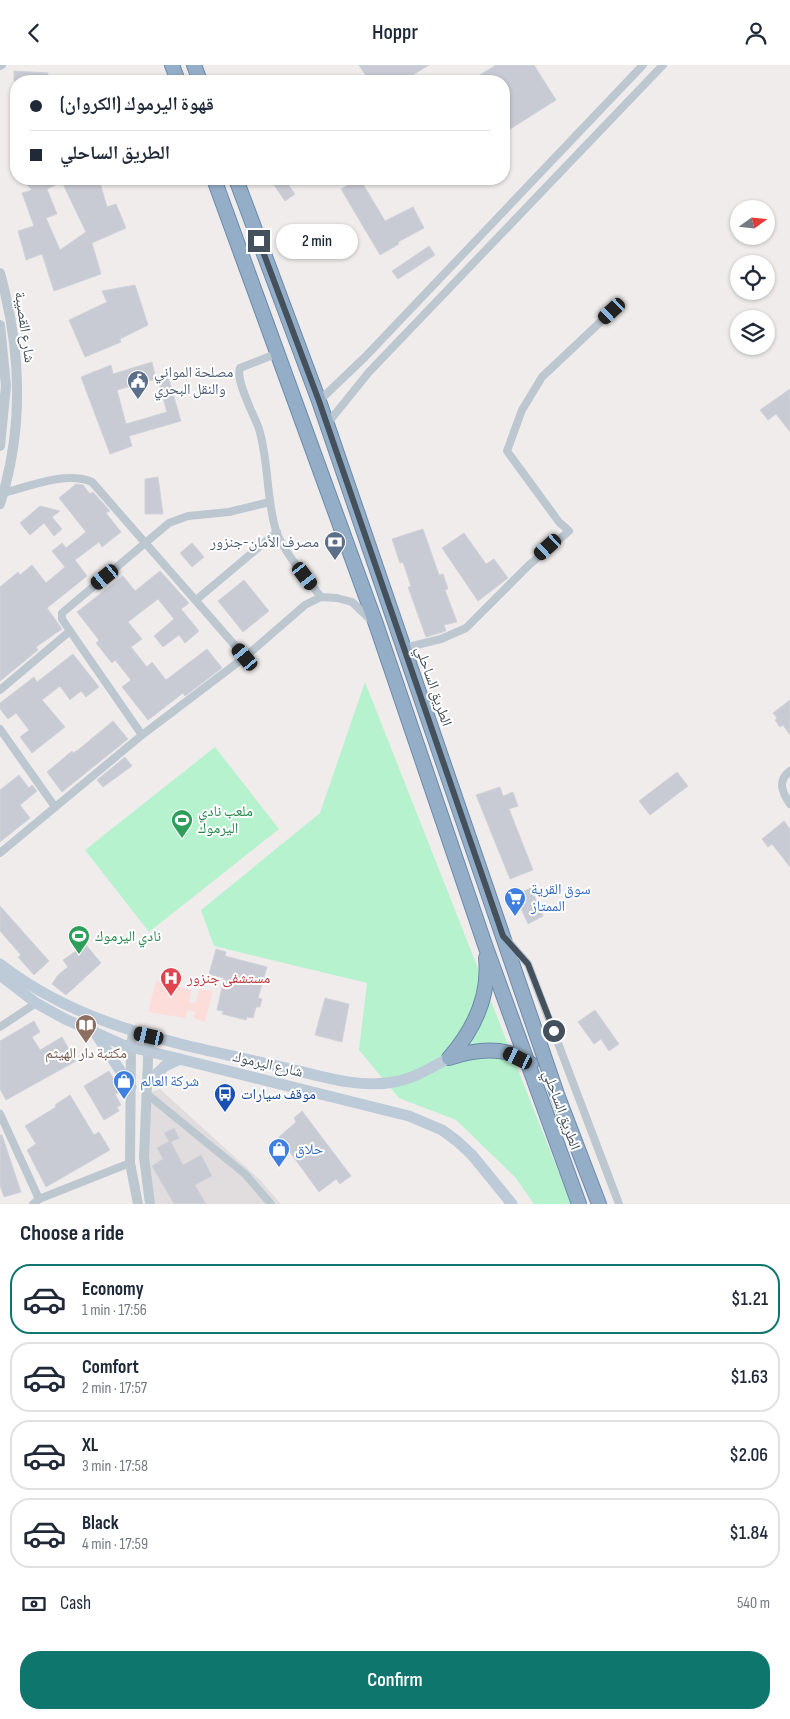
<!DOCTYPE html>
<meta charset="utf-8">
<style>
:root{--surface:#fff;--page:#f6f6f7;--text:#1f2937;--muted:#747a83;--line:#e0e1e3;--accent:#0f766e}
body{margin:0;font-family:"Sofia Sans Condensed","Noto Naskh Arabic",sans-serif;background:var(--page);color:var(--text);height:100vh;display:flex;flex-direction:column;font-size:19px;white-space:nowrap}
*{box-sizing:border-box;margin:0}
p{font-size:16px;color:var(--muted)}
.icon{flex:none;width:28px;height:28px;fill:none;stroke:currentColor;stroke-width:2;stroke-linecap:round;stroke-linejoin:round}
.map{position:relative;height:1139px;overflow:hidden}
.side{display:flex;flex-direction:column;background:var(--surface);flex:1}
.side>*{flex:none}
.banner{position:absolute;left:10px;top:10px;width:500px;height:110px;border-radius:20px;box-shadow:0 1px 4px #0004;display:grid;align-content:center;height:110px;padding:0 20px;background:var(--surface)}
.needle{width:32px;rotate:75deg}
.fabs{position:absolute;left:730px;top:135px;display:grid;gap:10px}
.fabs a{display:grid;place-items:center;width:45px;height:45px;border-radius:50%;background:var(--surface);box-shadow:0 1px 4px #0004;font-size:25px}
.end{position:absolute;width:22px;height:22px;margin:-11px;border:6px solid #44505b;background:#fff;box-shadow:0 0 0 2px #fff}
.from{border-radius:50%}
.bubble{position:absolute;height:35px;border-radius:18px;background:var(--surface);box-shadow:0 1px 4px #0004;font-size:16px;font-weight:600;line-height:35px;text-align:center}
.car{position:absolute;width:15px;height:30px;margin:-15px -8px;border-radius:6px;box-shadow:0 0 4px 1px #0007;background:linear-gradient(#222 24%,#8ab4d8 0 40%,#222 0 76%,#8ab4d8 0 86%,#222 0)}
.banner b{display:flex;align-items:center;gap:18px;height:48px;font-size:19px}
.banner b+b{border-top:1px solid var(--line)}
.banner i{width:12px;height:12px;background:var(--text)}
ul{padding:0;list-style:none}
li{display:flex;align-items:center;gap:15px;height:70px;margin:0 10px 8px;padding:0 10px;border:2px solid var(--line);border-radius:20px}
li div{flex:1}
li b{display:block;font-size:19px}
li em{font-style:normal;font-weight:600}
li.current{border-color:var(--accent)}
li>.icon{width:45px;height:45px;stroke-width:1.5}
h2{padding:0 20px;font-size:22px;line-height:60px}
.pay{display:flex;align-items:center;gap:12px;height:55px;padding:0 20px;font-size:19px}
.pay p{margin-inline-start:auto}
.primary-button{display:flex;gap:10px;margin-top:auto;padding:10px 20px}
.primary-button a{flex:1;height:58px;border-radius:20px;background:var(--accent);color:#fff;font-size:20px;font-weight:600;line-height:58px;text-align:center}
header{display:flex;justify-content:space-between;align-items:center;height:65px;padding:0 20px;background:var(--surface);font-size:22px;font-weight:600}
.map>svg:first-child{display:block}
</style>
<header><svg class="icon" aria-label="back" viewBox="0 0 24 24"><path d="M15 5l-7 7 7 7"/></svg>Hoppr<svg class="icon" aria-label="person" viewBox="0 0 24 24"><circle cx="12" cy="8" r="4"/><path d="M4 21q1-7 8-7t8 7"/></svg></header>
<div class="map">
<svg width="790" height="1139" viewBox="0 0 790 1139">
<rect width="100%" height="100%" fill="#f0ecec"/>
<path fill="#e1ddde" d="M160,1024L260,1115L281,1139H155L147,1104L152,1027Z"/>
<path fill="#fcddda" d="M156,916L191,925L189,937L196,938L199,924L213,926L205,957L193,953L195,947L188,945L185,953L148,947Z"/>
<g fill="#b6f2cd">
<path d="M365,617L571,1139H534L515,1112L456,1055L399,1033L359,985L367,918L214,881L201,845L320,748Z"/>
<path d="M215,682L279,764L149,867L85,785Z"/>
</g>
<g fill="#c8cbd3" stroke="#d0d3d9" fill-rule="evenodd">
<path d="M359,0H429L403,16H369Z"/>
<path d="M496,0H534L556,35L504,68V16H470Z"/>
<path d="M14,6L48,8V16H14Z"/>
<path d="M21,114H99L107,142L116,139L126,163L92,178L101,209L54,226L42,189L26,195L18,166L34,161L22,128L32,125ZM62,117L86,167L60,185L46,153L57,149L47,124Z"/>
<path d="M270,114H284L295,129L285,136Z"/>
<path d="M358,114H360L385,156L413,142L424,163L398,177L399,179L380,190L341,124Z"/>
<path d="M429,181L435,190L398,214L392,206Z"/>
<path d="M135,220L148,260L120,274L121,277L85,292L69,255L107,237L102,226Z"/>
<path d="M152,297L156,314L117,325L126,359L167,347L157,311L167,308L181,356L129,371L132,381L110,389L81,312L111,300L113,309Z"/>
<path d="M790,324V367L776,349L768,355L760,345Z"/>
<path d="M158,412L163,449H145V414Z"/>
<path d="M76,419L83,420L90,429L93,427L110,446L106,448L121,467L102,482L99,477L75,495L87,511L47,543L62,564L36,582L38,585L0,616V522L18,507L20,510L32,500L46,518L65,502L52,486L62,478L66,483L86,467L59,433Z"/>
<path d="M40,441L60,446L52,452L62,464L54,471L44,458L30,470L20,458Z"/>
<path d="M423,464L439,510L443,509L448,524L445,525L457,557L444,560L446,566L426,572L408,522L411,521L403,497L400,498L392,474Z"/>
<path d="M464,468L486,499L494,494L508,513L478,536L442,483Z"/>
<path d="M192,478L204,492L192,502L180,488Z"/>
<path d="M160,506L189,538L181,544L199,566L185,578L179,570L163,582L154,571L174,554L158,534L128,557L142,574L131,582L147,602L152,597L166,615L207,584L222,603L185,631L183,628L148,655L122,622L131,615L115,595L112,598L96,578L99,575L77,547L123,511L135,526Z"/>
<path d="M244,515L269,546L243,567L218,536Z"/>
<path d="M73,589L99,622L86,632L81,626L70,635L60,621L42,635L65,662L32,688L20,672L29,665L16,648L8,654L0,644V638L34,612L37,617Z"/>
<path d="M790,635V670L783,660L780,662L775,655L777,653L773,648Z"/>
<path d="M113,656L128,674L62,727L47,707L72,686L73,688L78,685Z"/>
<path d="M125,692L132,701L103,722L97,715Z"/>
<path d="M677,707L688,721L650,750L639,736Z"/>
<path d="M19,710L29,723L32,720L37,726L20,740L30,753L0,777V725Z"/>
<path d="M500,722L503,731L513,727L518,741L509,744L533,805L510,814L476,730Z"/>
<path d="M784,756L790,764V802L772,779L768,782L762,774Z"/>
<path d="M531,823L543,851L528,859L515,830Z"/>
<path d="M0,841L49,896L34,910L18,892L21,890L0,866Z"/>
<path d="M81,874L101,898L66,930L52,919L58,910L68,902L63,895L76,886L73,881Z"/>
<path d="M216,884L226,887L225,891L267,902L258,933L262,934L260,942H256L253,953L247,952L246,955L222,949L223,946L217,945L224,913L209,909Z"/>
<path d="M325,933L349,939L342,977L315,970Z"/>
<path d="M595,945L619,979L609,986L601,974L594,979L578,957Z"/>
<path d="M34,956L40,967L32,972L40,985L62,972L76,996L6,1035L0,1024V976Z"/>
<path d="M109,1006L121,1026L115,1029L121,1040L117,1042L119,1046L104,1055L84,1021Z"/>
<path d="M70,1030L94,1070L99,1067L110,1085L46,1122L27,1085L36,1079L25,1061L56,1042L55,1040Z"/>
<path d="M302,1046L351,1111L340,1119L336,1114L319,1127L279,1072L296,1057L294,1053Z"/>
<path d="M174,1063L179,1073L171,1077L183,1100L201,1090L212,1111L195,1120L206,1139H174L152,1101L163,1094L157,1083L169,1076L164,1068Z"/>
<path d="M0,1070H2L21,1127L4,1132L0,1120Z"/>
</g>
<g fill="none" stroke-linecap="round" stroke-linejoin="round">
<g stroke="#6b8aac" stroke-width="16">
<g id="trunk">
<path d="M172,0L178,16"/>
<path d="M194,0L200,16"/>
<path d="M214,114L376,559L485,880L579,1139"/>
<path d="M236,114L319,336L558,1032L599,1139"/>
<path d="M450,992C474,964 490,931 486,893"/>
<path d="M449,993C476,984 507,980 531,999"/>
</g>
</g>
<g stroke="#bcc7d0" stroke-width="8">
<path d="M0,1L2,0"/>
<path d="M278,288L240,303C235,315 254,350 259,364C269,397 266,433 276,466C284,488 307,513 321,532"/>
<path d="M319,336L365,292L643,0"/>
<path d="M327,359L369,307L663,0"/>
<path d="M4,428C30,421 66,406 92,417L245,592"/>
<path d="M196,535L277,467"/>
<path d="M404,583L441,574L466,563L529,500L569,466L559,457L507,386L522,345L542,312L612,246"/>
<path d="M0,625L70,566"/>
<path d="M0,664L55,742"/>
<path d="M142,670L70,566L62,554V548L169,458L188,451L229,447L270,437"/>
<path d="M790,706C777,716 782,727 790,739"/>
<path d="M0,788L142,670L245,592L305,540L321,532L337,533L352,537L372,556"/>
<path d="M507,875L528,899L619,1139"/>
<path d="M0,962L36,938"/>
<path d="M147,1029L245,1109L271,1139"/>
<path d="M0,1049L39,1134"/>
<path d="M33,1139L39,1134L130,1098"/>
</g>
<g stroke="#bcc7d0" stroke-width="10">
<path d="M0,208C21,284 24,364 0,439"/>
<path d="M0,260L6,321L0,381"/>
<path d="M133,967L131,982L130,1098L138,1139"/>
<path d="M149,971L144,1092L150,1139"/>
</g>
<g stroke="#bdcad8" stroke-width="11">
<path d="M0,899C84,964 181,979 282,1002C317,1010 358,1024 394,1017C415,1013 432,1002 449,993"/>
<path d="M0,910L36,938L65,954L123,980L409,1051L442,1065L457,1076L472,1090L512,1139"/>
<path d="M96,969L131,1022"/>
<path d="M147,1018L165,1001L180,994"/>
</g>
<use href="#trunk" stroke="#95aec7" stroke-width="14"/>
</g>
<g fill="none" stroke-linecap="round" stroke-linejoin="round">
<path stroke="#44505b" stroke-width="6" d="M259,176L319,336L503,871L528,899L554,966"/>
</g>
<defs>
<g id="civic-pin" transform="scale(1.125)"><path d="M0 17L-7.5 6A9.5 9.5 0 1 1 7.5 6Z" fill="#5c6f8a" stroke="#fff"/><path d="M-.6-6.5H3V-4.5H.6V-3L4-1V1h2V6H-6V1h2V-1L-.6-3ZM-1.2 2.5V6h2.4V2.5Z" fill="#fff"/></g>
<g id="bank-pin" transform="scale(1.125)"><path d="M0 17L-7.5 6A9.5 9.5 0 1 1 7.5 6Z" fill="#5c6f8a" stroke="#fff"/><path d="M-6-4H6V4H-6ZM0-2.3a2.3 2.3 0 1 0 0 4.6a2.3 2.3 0 1 0 0-4.6Z" fill="#fff"/></g>
<g id="stadium-pin" transform="scale(1.125)"><path d="M0 17L-7.5 6A9.5 9.5 0 1 1 7.5 6Z" fill="#2e9e5b" stroke="#fff"/><path d="M0-5a6.5 5 0 1 0 0 10a6.5 5 0 1 0 0-10ZM-3.5-1.8h7v3.6h-7Z" fill="#fff"/></g>
<g id="supermarket-pin" transform="scale(1.125)"><path d="M0 17L-7.5 6A9.5 9.5 0 1 1 7.5 6Z" fill="#3f7fe0" stroke="#fff"/><path d="M-6-5.5h2.5l.6 2H6L4.5 2H-2.5L-4.4-4H-6ZM-1.5 3.2a1.3 1.3 0 1 0 .1 0ZM3 3.2a1.3 1.3 0 1 0 .1 0Z" fill="#fff"/></g>
<g id="hospital-pin" transform="scale(1.125)"><path d="M0 17L-7.5 6A9.5 9.5 0 1 1 7.5 6Z" fill="#e0444e" stroke="#fff"/><path d="M-5-5h3v3.5h4V-5h3V5h-3V1.5h-4V5h-3Z" fill="#fff"/></g>
<g id="library-pin" transform="scale(1.125)"><path d="M0 17L-7.5 6A9.5 9.5 0 1 1 7.5 6Z" fill="#8d6e63" stroke="#fff"/><path d="M-6-4Q-3-5.5-.7-3.5V5Q-3 3-6 4ZM6-4Q3-5.5 .7-3.5V5Q3 3 6 4Z" fill="#fff"/></g>
<g id="shop-pin" transform="scale(1.125)"><path d="M0 17L-7.5 6A9.5 9.5 0 1 1 7.5 6Z" fill="#3f7fe0" stroke="#fff"/><path d="M-5-2.5h2.3a2.7 3.5 0 0 1 5.4 0H5L5.5 6h-11ZM-1.5-2.5h3a1.5 2.3 0 0 0-3 0Z" fill="#fff"/></g>
<g id="bus-pin" transform="scale(1.125)"><path d="M0 17L-7.5 6A9.5 9.5 0 1 1 7.5 6Z" fill="#1a4fb4" stroke="#fff"/><path d="M-5-6H5V4H4V6H2V4H-2V6H-4V4H-5ZM-3.5-4V0h7V-4ZM-3.5 1.2v1.5H-2V1.2ZM2 1.2v1.5H3.5V1.2Z" fill="#fff"/></g>
</defs>
<g fill-rule="evenodd">
<use href="#civic-pin" x="138" y="316"/>
<use href="#bank-pin" x="335" y="477"/>
<use href="#stadium-pin" x="182" y="755"/>
<use href="#supermarket-pin" x="515" y="833"/>
<use href="#stadium-pin" x="79" y="871"/>
<use href="#hospital-pin" x="171" y="913"/>
<use href="#library-pin" x="86" y="960"/>
<use href="#shop-pin" x="124" y="1016"/>
<use href="#bus-pin" x="225" y="1029"/>
<use href="#shop-pin" x="279" y="1084"/>
</g>
<g text-anchor="middle" stroke-width="4" stroke-linejoin="round" paint-order="stroke">
<g font-size="15" fill="#44505b" stroke="#fff">
<text transform="translate(25 262) rotate(82)" y="5">شارع القصيبة</text>
<text transform="translate(434 621) rotate(71)" y="5">الطريق الساحلي</text>
<text transform="translate(268 999) rotate(13)" y="5">شارع اليرموك</text>
<text transform="translate(562 1045) rotate(70)" y="5">الطريق الساحلي</text>
</g>
<g font-size="15" fill="#4e5e75" stroke="#fff" text-anchor="start">
<text x="154" y="312">مصلحة المواني<tspan x="154" dy="17">والنقل البحري</tspan></text>
<text x="319" y="482" text-anchor="end">مصرف الأمان-جنزور</text>
</g>
<g font-size="15" fill="#27864d" stroke="#fff" text-anchor="start">
<text x="198" y="751">ملعب نادي<tspan x="198" dy="17">اليرموك</tspan></text>
<text x="95" y="876">نادي اليرموك</text>
</g>
<g font-size="15" fill="#366cbe" stroke="#fff" text-anchor="start">
<text x="531" y="829">سوق القرية<tspan x="531" dy="17">الممتاز</tspan></text>
<text x="140" y="1021">شركة العالم</text>
<text x="295" y="1089">حلاق</text>
</g>
<g font-size="15" fill="#be3a42" stroke="#fff" text-anchor="start">
<text x="187" y="918">مستشفى جنزور</text>
</g>
<g font-size="15" fill="#785e54" stroke="#fff">
<text x="86" y="993">مكتبة دار الهيثم</text>
</g>
<g font-size="15" fill="#164399" stroke="#fff" text-anchor="start">
<text x="241" y="1034">موقف سيارات</text>
</g>
</g>
</svg>
<div class="fabs">
<a><svg class="needle" viewBox="-14 -14 28 28"><path d="M0-13l5 13h-10z" fill="#e53935"/><path d="M0 13l5-13h-10z" fill="#747a83"/></svg></a>
<a><svg class="icon" aria-label="locate" viewBox="0 0 24 24"><circle cx="12" cy="12" r="6"/><path d="M12 2v4M12 18v4M2 12h4M18 12h4"/></svg></a>
<a><svg class="icon" aria-label="layers" viewBox="0 0 24 24"><path d="M12 4l9 5-9 5-9-5zM3 14l9 5 9-5"/></svg></a>
</div>
<i class="end from" style="left:554px;top:966px"></i>
<i class="end" style="left:259px;top:176px"></i>
<div class="bubble" style="left:276px;top:159px;width:82px">2 min</div>
<i class="car" style="left:612px;top:246px;rotate:227deg"></i>
<i class="car" style="left:548px;top:482px;rotate:228deg"></i>
<i class="car" style="left:305px;top:511px;rotate:143deg"></i>
<i class="car" style="left:105px;top:512px;rotate:231deg"></i>
<i class="car" style="left:245px;top:592px;rotate:320deg"></i>
<i class="car" style="left:149px;top:971px;rotate:283deg"></i>
<i class="car" style="left:518px;top:993px;rotate:296deg"></i>
<div class="banner">
<b><i class="from"></i>قهوة اليرموك (الكروان)</b>
<b><i></i>الطريق الساحلي</b>
</div>
</div>
<section class="side">
<h2>Choose a ride</h2>
<ul>
<li class="current"><svg class="icon" aria-label="car" viewBox="0 0 24 24"><path d="M5 17H2v-5l4-1 3-4h7l3 4 3 1v5h-3M9 17h6M6 11h13"/><circle cx="7" cy="17" r="2"/><circle cx="17" cy="17" r="2"/></svg><div><b>Economy</b><p>1 min · 17:56</p></div><em>$1.21</em></li>
<li><svg class="icon" aria-label="car" viewBox="0 0 24 24"><path d="M5 17H2v-5l4-1 3-4h7l3 4 3 1v5h-3M9 17h6M6 11h13"/><circle cx="7" cy="17" r="2"/><circle cx="17" cy="17" r="2"/></svg><div><b>Comfort</b><p>2 min · 17:57</p></div><em>$1.63</em></li>
<li><svg class="icon" aria-label="car" viewBox="0 0 24 24"><path d="M5 17H2v-5l4-1 3-4h7l3 4 3 1v5h-3M9 17h6M6 11h13"/><circle cx="7" cy="17" r="2"/><circle cx="17" cy="17" r="2"/></svg><div><b>XL</b><p>3 min · 17:58</p></div><em>$2.06</em></li>
<li><svg class="icon" aria-label="car" viewBox="0 0 24 24"><path d="M5 17H2v-5l4-1 3-4h7l3 4 3 1v5h-3M9 17h6M6 11h13"/><circle cx="7" cy="17" r="2"/><circle cx="17" cy="17" r="2"/></svg><div><b>Black</b><p>4 min · 17:59</p></div><em>$1.84</em></li>
</ul>
<div class="pay"><svg class="icon" aria-label="cash" viewBox="0 0 24 24"><path d="M3 7h18v10H3z"/><circle cx="12" cy="12" r="2"/></svg>Cash<p>540 m</p></div>
<div class="primary-button"><a>Confirm</a></div>
</section>
